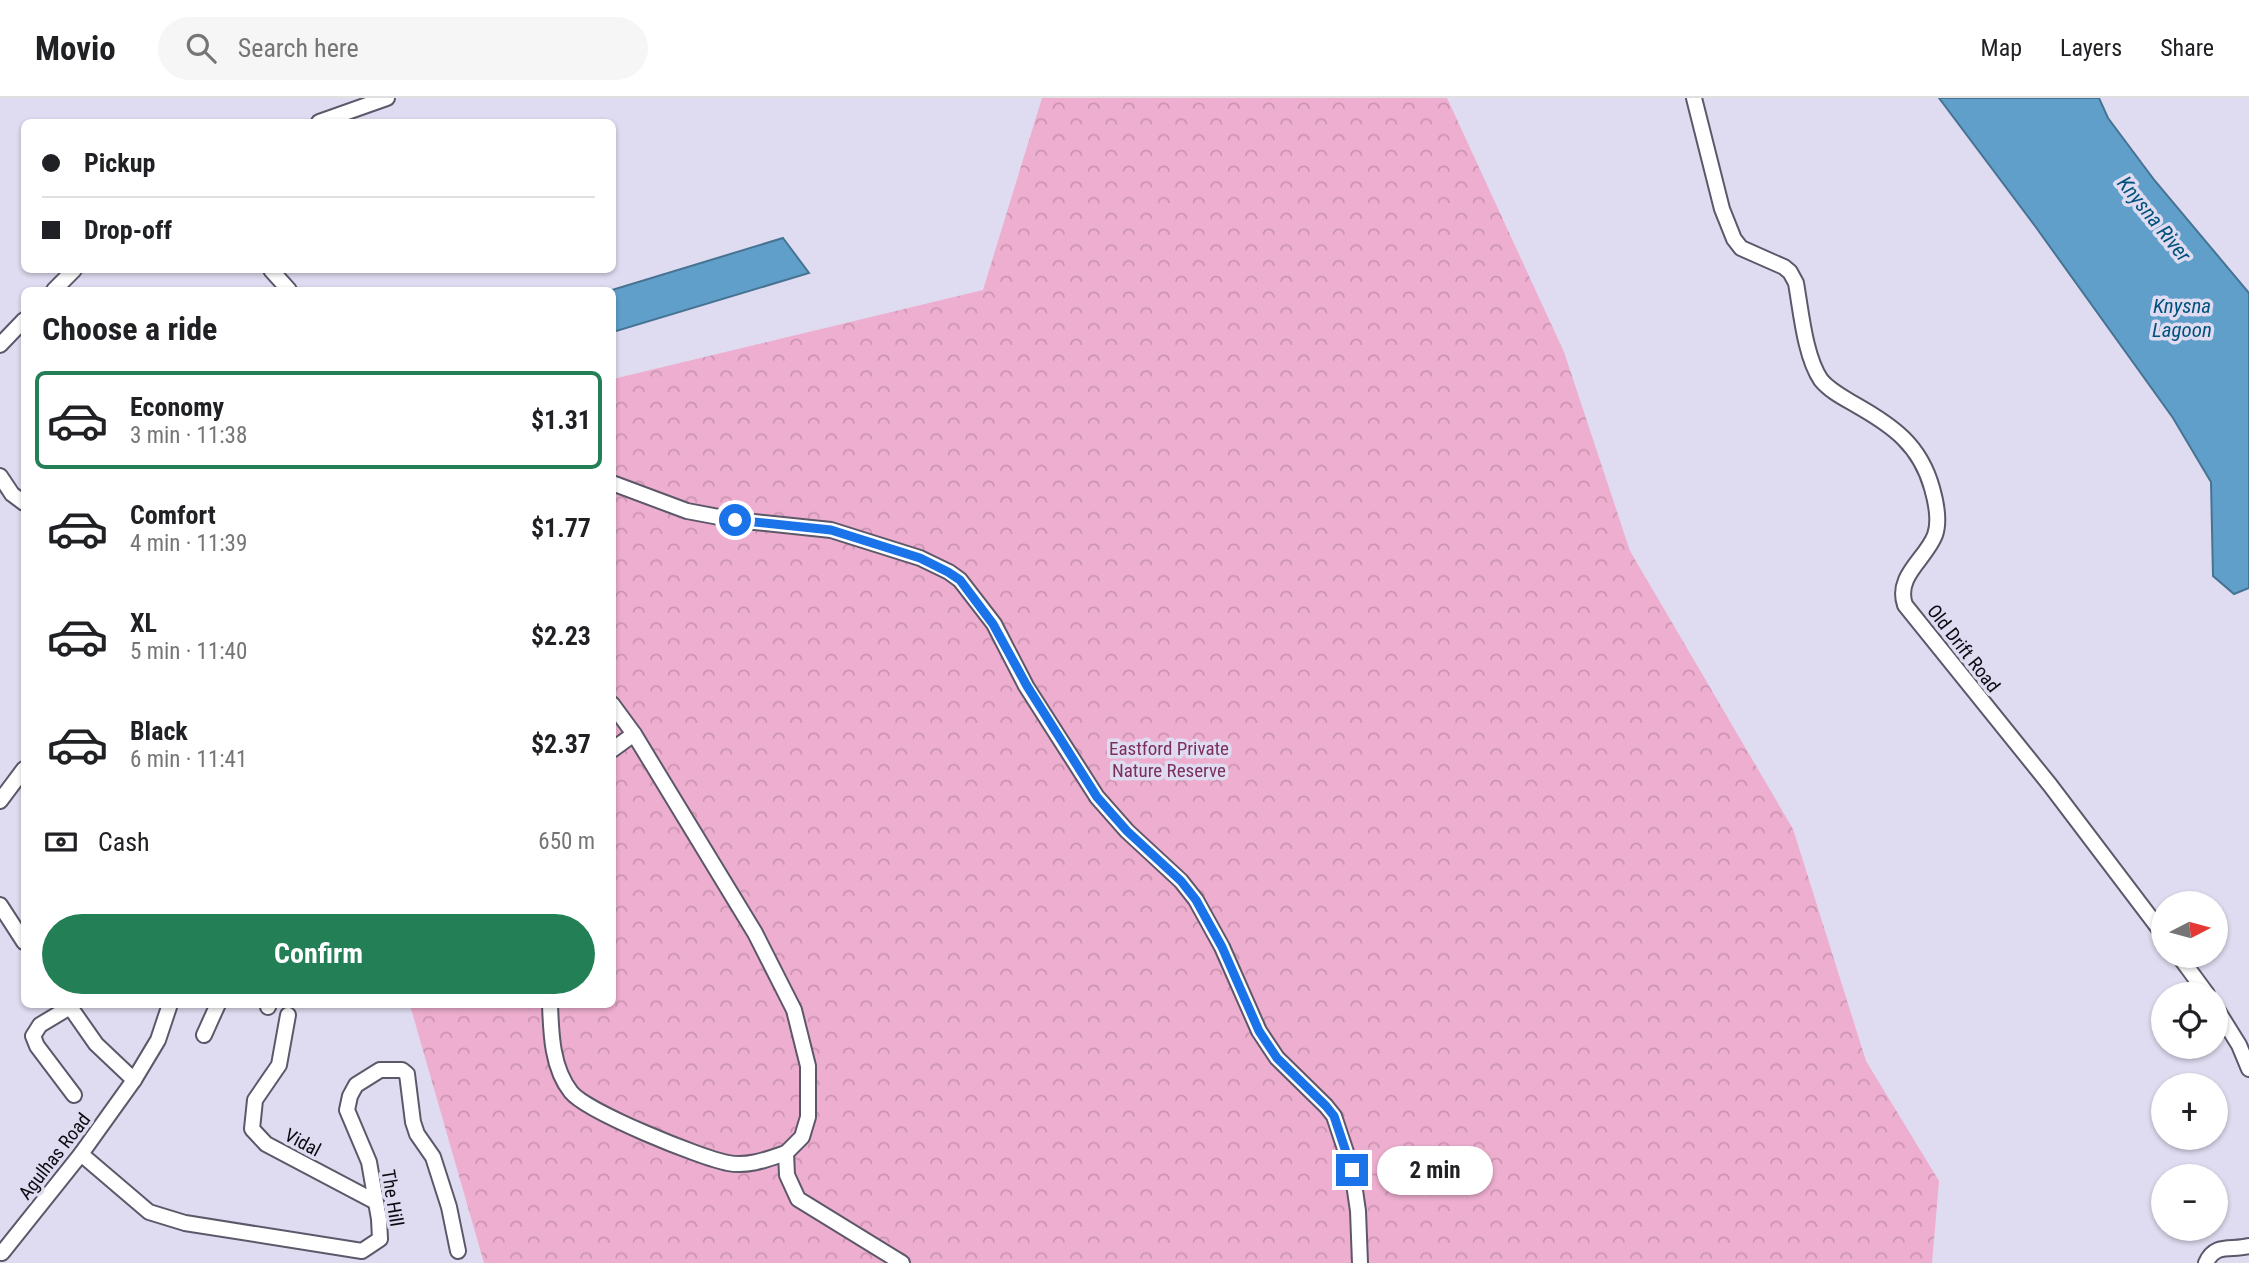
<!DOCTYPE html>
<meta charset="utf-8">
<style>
:root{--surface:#fff;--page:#f6f6f6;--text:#202124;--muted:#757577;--line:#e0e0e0;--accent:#237f55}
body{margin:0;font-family:"Roboto Condensed",sans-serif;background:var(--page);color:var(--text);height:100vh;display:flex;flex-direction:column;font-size:26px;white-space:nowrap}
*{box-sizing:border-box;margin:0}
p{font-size:23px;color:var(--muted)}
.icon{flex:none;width:38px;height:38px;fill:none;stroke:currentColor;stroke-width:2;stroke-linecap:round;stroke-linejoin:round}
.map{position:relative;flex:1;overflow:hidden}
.sheet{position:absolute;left:21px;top:189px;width:595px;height:721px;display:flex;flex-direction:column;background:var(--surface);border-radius:10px;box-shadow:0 2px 5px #0004}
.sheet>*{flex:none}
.top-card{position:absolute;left:21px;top:21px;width:595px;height:154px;border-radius:10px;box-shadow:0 2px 5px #0004;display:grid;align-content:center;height:154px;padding:0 21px;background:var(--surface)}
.needle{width:46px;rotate:84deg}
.controls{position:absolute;left:2151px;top:793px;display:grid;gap:14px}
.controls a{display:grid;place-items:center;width:77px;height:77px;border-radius:50%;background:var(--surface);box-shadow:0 2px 5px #0004;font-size:35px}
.end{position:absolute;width:32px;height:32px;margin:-16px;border:9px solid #1a73e8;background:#fff;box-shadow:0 0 0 4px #fff}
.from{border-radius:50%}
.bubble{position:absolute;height:49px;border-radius:24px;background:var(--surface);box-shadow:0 2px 5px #0004;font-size:23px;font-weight:700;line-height:49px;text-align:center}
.top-card b{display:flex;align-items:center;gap:24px;height:66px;font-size:26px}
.top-card b+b{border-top:2px solid var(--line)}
.top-card i{width:18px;height:18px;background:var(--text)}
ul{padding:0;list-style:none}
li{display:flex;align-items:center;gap:21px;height:98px;margin:0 14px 10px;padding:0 7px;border:4px solid transparent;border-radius:10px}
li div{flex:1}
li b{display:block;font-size:26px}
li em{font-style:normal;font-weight:700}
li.active{border-color:var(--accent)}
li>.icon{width:63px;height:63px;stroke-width:1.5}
h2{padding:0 21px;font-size:32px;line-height:84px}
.pay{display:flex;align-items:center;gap:18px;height:77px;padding:0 21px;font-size:26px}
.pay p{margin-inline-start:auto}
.cta{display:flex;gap:14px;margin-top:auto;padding:14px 21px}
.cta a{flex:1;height:80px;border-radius:42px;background:var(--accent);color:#fff;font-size:28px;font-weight:700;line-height:80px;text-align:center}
header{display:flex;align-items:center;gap:42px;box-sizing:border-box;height:98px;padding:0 35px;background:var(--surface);border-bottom:2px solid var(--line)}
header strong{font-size:33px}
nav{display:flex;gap:38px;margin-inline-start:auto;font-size:24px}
.search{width:490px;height:63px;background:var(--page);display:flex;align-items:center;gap:18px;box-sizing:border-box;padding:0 24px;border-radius:38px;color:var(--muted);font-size:26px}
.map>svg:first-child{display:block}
</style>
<header>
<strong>Movio</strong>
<div class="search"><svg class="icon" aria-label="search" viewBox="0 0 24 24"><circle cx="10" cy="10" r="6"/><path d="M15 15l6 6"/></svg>Search here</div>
<nav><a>Map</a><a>Layers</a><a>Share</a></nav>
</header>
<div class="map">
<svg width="2249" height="1165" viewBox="0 0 2249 1165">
<defs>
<pattern id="park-crowns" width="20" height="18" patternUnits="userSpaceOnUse" patternTransform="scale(1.75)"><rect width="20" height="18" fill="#eeaecf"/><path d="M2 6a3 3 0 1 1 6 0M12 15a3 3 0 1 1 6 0" fill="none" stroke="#cb94b1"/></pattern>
</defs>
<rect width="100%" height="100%" fill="#dfdbf0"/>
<path fill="url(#park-crowns)" d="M1042,0H1447L1564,254L1630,453L1793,731L1866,963L1939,1083L1932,1165H484L410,907L612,906L613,281L983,192Z"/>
<g fill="#609fca" stroke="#477393" stroke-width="2">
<path d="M1939,0H2099L2108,20L2155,83L2249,195V490L2234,496L2213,478L2211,384L2173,320L2035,128Z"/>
<path d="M783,140L809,175L613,234L612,192Z"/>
</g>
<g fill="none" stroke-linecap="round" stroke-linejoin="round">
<g stroke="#5c586a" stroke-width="18">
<g id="minor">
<path d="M1694,0L1722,111L1734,141L1741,150L1784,169L1790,174L1796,185C1801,213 1805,259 1821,282C1830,293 1844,300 1856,307C1893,328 1920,347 1932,390C1936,404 1940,423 1935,437C1926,461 1895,478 1905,507L2050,687L2163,836"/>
<path d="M319,24L387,0"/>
<path d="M271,172L289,192"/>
<path d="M54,192L74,172"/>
<path d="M0,247L24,222"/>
<path d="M0,378L12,396L24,405"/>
<path d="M612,385L687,413L735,422L831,432L920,460L949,474L960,482L994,526L1026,588L1097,699L1127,733L1181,783L1196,802L1222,849L1259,933L1277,960L1326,1008L1334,1018L1352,1072L1358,1113L1360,1165"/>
<path d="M612,606L634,636L755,835L794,912L808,968V1019L802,1039L786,1055L787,1077L798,1101L902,1165"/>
<path d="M612,652L634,636"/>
<path d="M0,703L24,671"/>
<path d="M0,807L24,844"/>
<path d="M2179,858L2207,896"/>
<path d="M68,906L96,946L134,982"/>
<path d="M550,906C551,936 552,970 571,994C587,1014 701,1060 728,1065C748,1069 768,1061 786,1055"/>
<path d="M70,909L40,927L33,938L37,948L74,997"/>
<path d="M268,909L269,906"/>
<path d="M2216,910L2239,947L2249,971"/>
<path d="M288,917L279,967L255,1002L252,1031L266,1046L374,1103"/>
<path d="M204,937L218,906"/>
<path d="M81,1056L149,1114L185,1125L362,1153L380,1141L379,1121L369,1064L347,1012L350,998L356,987L380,972H402L407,976L413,1024L417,1036L433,1059L449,1109L458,1153"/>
<path d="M2,1155L81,1056L134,982L158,942L170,906"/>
<path d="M2206,1165C2215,1144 2232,1153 2249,1148"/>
</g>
</g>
<use href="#minor" stroke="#fff" stroke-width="14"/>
</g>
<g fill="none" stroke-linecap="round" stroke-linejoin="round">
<path stroke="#1a73e8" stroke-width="9" d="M735,422L831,432L920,460L948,474L960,482L993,526L1027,588L1097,699L1127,733L1181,783L1196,802L1222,849L1259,933L1277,960L1326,1008L1334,1018L1352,1072"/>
</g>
<g text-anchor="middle" stroke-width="7" stroke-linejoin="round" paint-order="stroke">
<g font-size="19" fill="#0d0b12" stroke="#dfdbf0">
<text transform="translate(1964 550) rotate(52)" y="7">Old Drift Road</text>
<text transform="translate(303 1044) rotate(28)" y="7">Vidal</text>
<text transform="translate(54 1058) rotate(-52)" y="7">Agulhas Road</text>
<text transform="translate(393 1100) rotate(81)" y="7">The Hill</text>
</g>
<g font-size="19" fill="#7d2f5c" stroke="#dfdbf0">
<text x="1169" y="657">Eastford Private<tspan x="1169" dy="22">Nature Reserve</tspan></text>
</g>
<g font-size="21" font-style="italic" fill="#00527c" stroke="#dfdbf0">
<text transform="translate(2154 121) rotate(51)" y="7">Knysna River</text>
<text x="2182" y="215">Knysna<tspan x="2182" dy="24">Lagoon</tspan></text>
</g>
</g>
</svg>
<div class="controls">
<a><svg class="needle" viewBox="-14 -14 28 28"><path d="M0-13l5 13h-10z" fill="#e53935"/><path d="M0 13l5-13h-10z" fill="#757577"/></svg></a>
<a><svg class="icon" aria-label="locate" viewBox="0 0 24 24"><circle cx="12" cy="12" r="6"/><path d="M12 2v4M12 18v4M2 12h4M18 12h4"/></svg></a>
<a>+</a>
<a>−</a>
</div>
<i class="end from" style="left:735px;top:422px"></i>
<i class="end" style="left:1352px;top:1072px"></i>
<div class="bubble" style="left:1377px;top:1048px;width:116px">2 min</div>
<div class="top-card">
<b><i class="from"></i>Pickup</b>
<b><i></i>Drop-off</b>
</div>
<section class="sheet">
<h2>Choose a ride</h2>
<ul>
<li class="active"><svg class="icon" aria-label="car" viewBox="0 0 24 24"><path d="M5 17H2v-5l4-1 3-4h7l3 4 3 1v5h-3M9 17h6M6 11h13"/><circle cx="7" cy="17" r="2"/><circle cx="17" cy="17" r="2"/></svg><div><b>Economy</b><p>3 min · 11:38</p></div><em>$1.31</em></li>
<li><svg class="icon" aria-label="car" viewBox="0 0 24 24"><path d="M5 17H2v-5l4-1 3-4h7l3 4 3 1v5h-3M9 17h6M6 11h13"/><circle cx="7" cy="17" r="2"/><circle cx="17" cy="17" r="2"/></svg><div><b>Comfort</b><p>4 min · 11:39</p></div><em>$1.77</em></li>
<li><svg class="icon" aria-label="car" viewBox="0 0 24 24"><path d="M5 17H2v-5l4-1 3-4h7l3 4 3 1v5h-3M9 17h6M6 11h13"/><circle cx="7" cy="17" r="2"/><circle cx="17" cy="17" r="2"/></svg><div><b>XL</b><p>5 min · 11:40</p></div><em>$2.23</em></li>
<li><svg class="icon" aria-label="car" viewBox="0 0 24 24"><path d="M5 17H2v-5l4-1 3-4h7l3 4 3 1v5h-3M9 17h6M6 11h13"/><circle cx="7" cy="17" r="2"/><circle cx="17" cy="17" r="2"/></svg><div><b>Black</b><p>6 min · 11:41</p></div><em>$2.37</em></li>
</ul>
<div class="pay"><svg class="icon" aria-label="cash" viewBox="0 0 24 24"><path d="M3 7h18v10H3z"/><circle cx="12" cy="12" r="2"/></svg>Cash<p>650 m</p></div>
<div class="cta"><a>Confirm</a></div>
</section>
</div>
